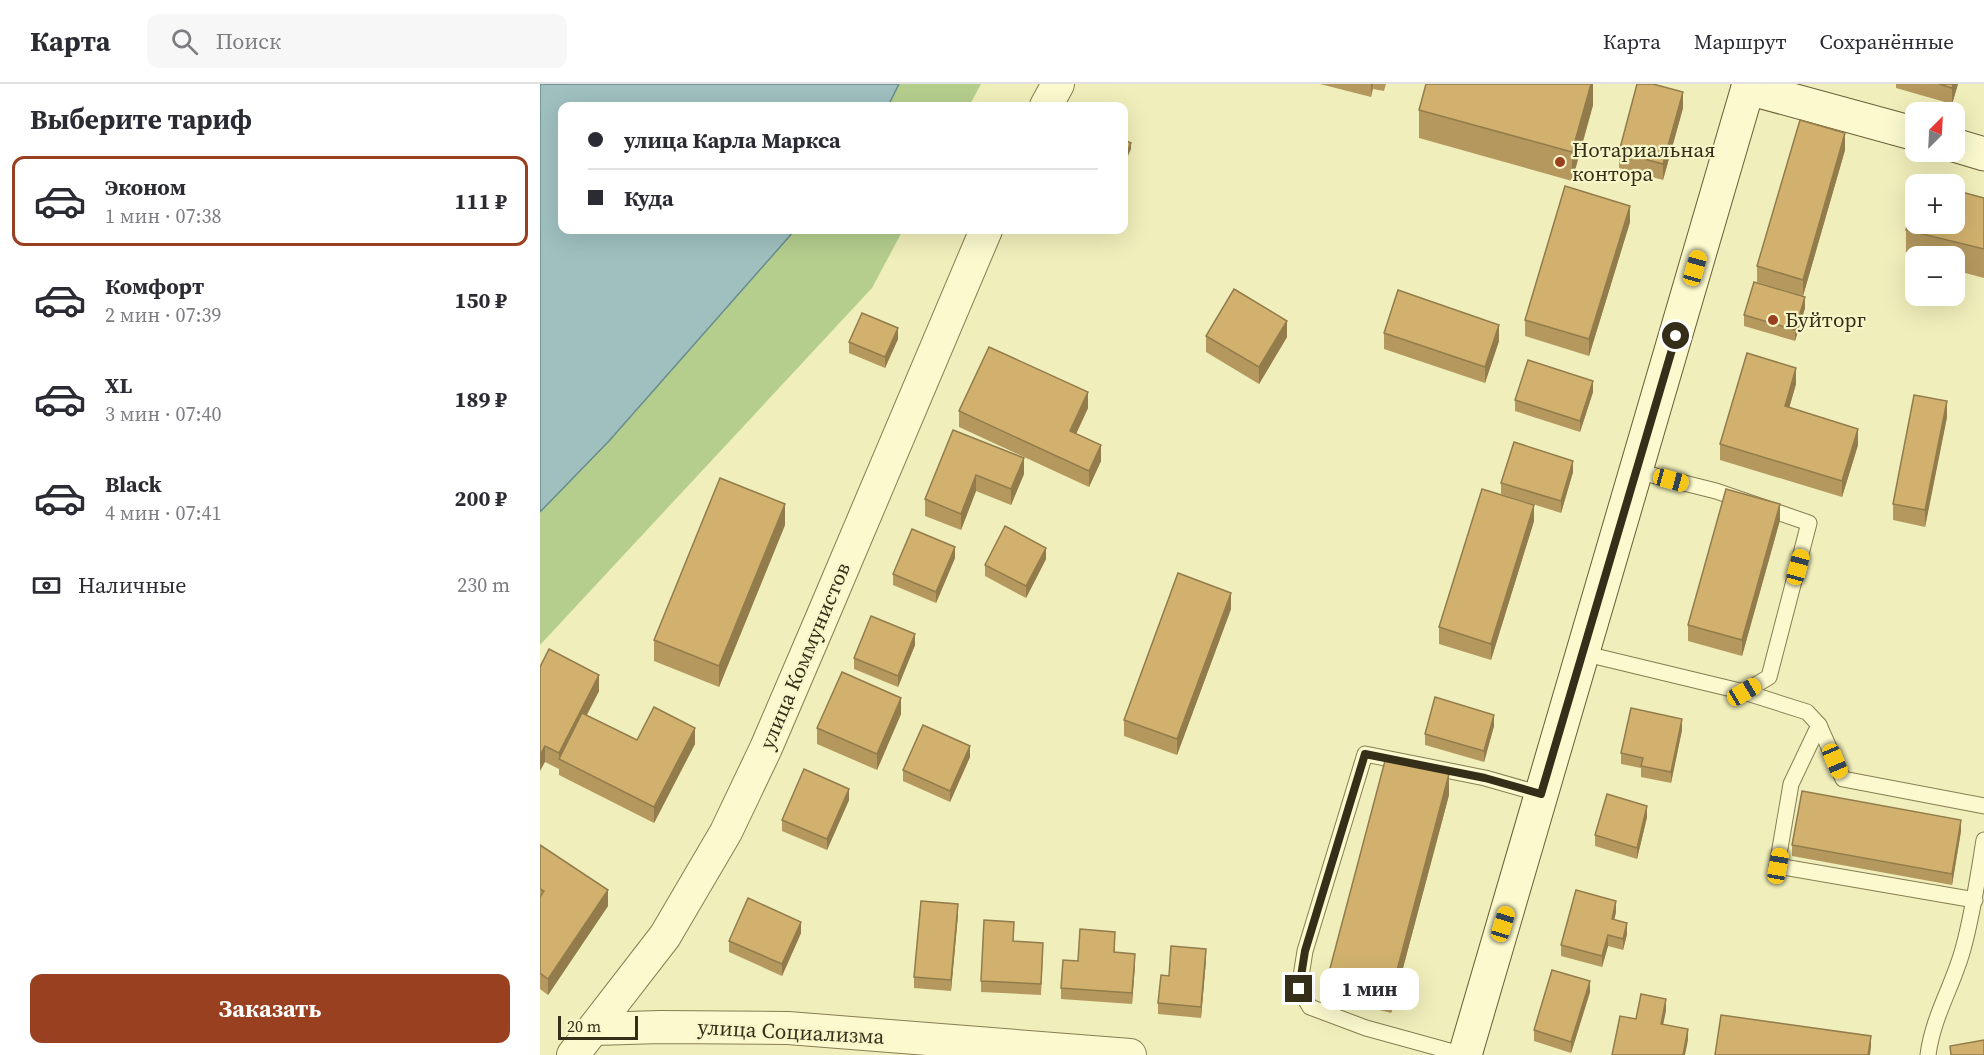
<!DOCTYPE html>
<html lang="ru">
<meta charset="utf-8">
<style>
:root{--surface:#fff;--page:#f7f7f7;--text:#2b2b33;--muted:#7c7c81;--line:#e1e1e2;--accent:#994020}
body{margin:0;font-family:"Source Serif 4",serif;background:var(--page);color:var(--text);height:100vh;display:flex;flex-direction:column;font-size:22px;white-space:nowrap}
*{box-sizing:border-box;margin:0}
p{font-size:20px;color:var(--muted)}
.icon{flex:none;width:33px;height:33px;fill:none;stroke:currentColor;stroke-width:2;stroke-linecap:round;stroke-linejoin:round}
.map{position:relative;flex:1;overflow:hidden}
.sheet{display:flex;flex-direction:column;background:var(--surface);width:540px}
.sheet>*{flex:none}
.banner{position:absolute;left:18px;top:18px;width:570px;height:132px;border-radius:12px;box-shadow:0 6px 24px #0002;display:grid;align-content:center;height:132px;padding:0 30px;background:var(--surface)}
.needle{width:39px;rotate:24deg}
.buttons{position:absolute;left:1365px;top:18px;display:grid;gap:12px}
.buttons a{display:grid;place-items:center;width:60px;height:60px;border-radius:12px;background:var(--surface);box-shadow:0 6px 24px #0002;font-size:30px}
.scale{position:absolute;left:18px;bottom:15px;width:80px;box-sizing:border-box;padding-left:6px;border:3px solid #352e19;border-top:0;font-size:16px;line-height:21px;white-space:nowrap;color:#352e19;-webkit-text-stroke:4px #f7f6c9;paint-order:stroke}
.end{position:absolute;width:27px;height:27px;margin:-14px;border:8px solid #352e19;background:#fff;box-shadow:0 0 0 3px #fff}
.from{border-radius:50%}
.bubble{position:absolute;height:42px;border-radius:12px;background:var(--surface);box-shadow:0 6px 24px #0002;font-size:20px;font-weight:700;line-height:42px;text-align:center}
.car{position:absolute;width:18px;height:36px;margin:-18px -9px;border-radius:8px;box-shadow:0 0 4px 2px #0007;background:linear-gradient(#f5c518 24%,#345 0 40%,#f5c518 0 76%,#345 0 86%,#f5c518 0)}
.banner b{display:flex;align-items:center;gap:21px;height:57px;font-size:22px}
.banner b+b{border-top:2px solid var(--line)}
.banner i{width:15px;height:15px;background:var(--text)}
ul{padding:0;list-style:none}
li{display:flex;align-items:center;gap:18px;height:90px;margin:0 12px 9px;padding:0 18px;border:3px solid transparent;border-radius:12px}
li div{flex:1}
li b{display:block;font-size:22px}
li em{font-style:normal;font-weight:700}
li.selected{border-color:var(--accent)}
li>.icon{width:54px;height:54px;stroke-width:1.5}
h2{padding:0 30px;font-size:27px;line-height:72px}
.pay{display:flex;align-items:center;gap:15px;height:66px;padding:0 30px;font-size:22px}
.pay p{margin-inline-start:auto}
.cta{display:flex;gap:12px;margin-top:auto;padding:12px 30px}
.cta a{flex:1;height:69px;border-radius:12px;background:var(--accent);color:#fff;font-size:24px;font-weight:700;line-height:69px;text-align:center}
header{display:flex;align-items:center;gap:36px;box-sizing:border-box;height:84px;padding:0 30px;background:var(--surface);border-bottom:2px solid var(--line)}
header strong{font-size:28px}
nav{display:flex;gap:33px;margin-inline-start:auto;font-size:21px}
.search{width:420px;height:54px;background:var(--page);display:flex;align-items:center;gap:15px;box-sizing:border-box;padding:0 21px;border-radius:12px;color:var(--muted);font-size:22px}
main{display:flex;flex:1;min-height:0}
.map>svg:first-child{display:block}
</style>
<header>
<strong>Карта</strong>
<div class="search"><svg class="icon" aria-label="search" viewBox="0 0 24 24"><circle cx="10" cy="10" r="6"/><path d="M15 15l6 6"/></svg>Поиск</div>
<nav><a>Карта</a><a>Маршрут</a><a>Сохранённые</a></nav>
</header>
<main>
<section class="sheet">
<h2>Выберите тариф</h2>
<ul>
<li class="selected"><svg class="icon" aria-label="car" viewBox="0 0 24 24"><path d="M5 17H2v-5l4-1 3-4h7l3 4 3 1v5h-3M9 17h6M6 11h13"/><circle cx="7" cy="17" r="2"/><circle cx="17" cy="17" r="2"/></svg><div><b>Эконом</b><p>1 мин · 07:38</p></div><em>111 ₽</em></li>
<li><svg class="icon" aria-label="car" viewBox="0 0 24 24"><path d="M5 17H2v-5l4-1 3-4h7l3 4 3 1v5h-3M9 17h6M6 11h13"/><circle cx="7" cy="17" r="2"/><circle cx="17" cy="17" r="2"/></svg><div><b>Комфорт</b><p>2 мин · 07:39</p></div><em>150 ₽</em></li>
<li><svg class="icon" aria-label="car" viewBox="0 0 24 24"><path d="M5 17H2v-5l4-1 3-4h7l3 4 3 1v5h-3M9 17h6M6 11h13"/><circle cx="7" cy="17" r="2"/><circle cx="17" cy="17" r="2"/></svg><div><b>XL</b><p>3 мин · 07:40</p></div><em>189 ₽</em></li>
<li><svg class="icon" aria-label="car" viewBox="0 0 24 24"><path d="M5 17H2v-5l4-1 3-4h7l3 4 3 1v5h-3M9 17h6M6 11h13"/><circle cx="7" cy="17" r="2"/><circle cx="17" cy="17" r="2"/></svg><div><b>Black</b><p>4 мин · 07:41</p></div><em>200 ₽</em></li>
</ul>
<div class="pay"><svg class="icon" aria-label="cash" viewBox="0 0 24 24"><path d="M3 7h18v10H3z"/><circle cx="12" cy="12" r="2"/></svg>Наличные<p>230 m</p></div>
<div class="cta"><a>Заказать</a></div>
</section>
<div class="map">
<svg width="1444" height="971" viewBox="0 0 1444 971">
<rect width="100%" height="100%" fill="#f0eeba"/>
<g fill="#b5ce8e">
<path d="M359,0H441L429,22H348Z"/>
<path d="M255,146H363L332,204L0,561V428L69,357Z"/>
</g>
<path fill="#9fc0bf" stroke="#668d8d" stroke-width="1.5" d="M0,0H359L348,22H22V146H255L69,357L0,428Z"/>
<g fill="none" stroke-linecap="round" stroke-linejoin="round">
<g stroke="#877d53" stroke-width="17">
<g id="lane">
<path d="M1042,569L1204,608L1229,593L1269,439L1176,407L1096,387"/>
<path d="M1204,608L1267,628L1279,641L1303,695L1444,722"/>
<path d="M1279,641L1251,700L1237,782L1435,816"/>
<path d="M924,971L826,944L770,923L759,905L765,867L825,670L945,694L1001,710"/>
<path d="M1388,971C1393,932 1413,902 1423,865C1433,829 1438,793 1444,756"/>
</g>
</g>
<g stroke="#877d53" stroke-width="34">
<g id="street">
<path d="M506,22L518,0"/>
<path d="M55,945L120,943L248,944L590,971"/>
<path d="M33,971L125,852L186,748L226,664L280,538L446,146"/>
</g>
</g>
<g stroke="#695d37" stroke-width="35">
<g id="secondary">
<path d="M1208,4L1376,50"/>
<path d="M1414,61L1444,70"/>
<path d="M925,971L1209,0"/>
</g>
</g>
<use href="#lane" stroke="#fbf9cd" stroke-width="15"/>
<use href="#street" stroke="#fbf9cd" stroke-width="32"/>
<use href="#secondary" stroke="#fbf9cd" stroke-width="33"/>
</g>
<g fill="#b4985e">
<path d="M780,0H846L844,7L833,5L831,13Z"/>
<path d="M1053,0V21L1032,97L879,54V26Z"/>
<path d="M1356,0H1418L1412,20L1356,4Z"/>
<path d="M1143,24L1123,96L1079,84V68Z"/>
<path d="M1305,66L1263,212L1217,198V182Z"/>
<path d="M1444,114V194L1414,186V172H1376V176L1366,174V146Z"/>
<path d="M1090,138L1049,272L985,252V236Z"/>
<path d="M1265,224L1255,257L1204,242V231Z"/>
<path d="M844,249L959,257L945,299L844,265Z"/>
<path d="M666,252L747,253L719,300L666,268Z"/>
<path d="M358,255L345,284L309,269V258Z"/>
<path d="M1256,300L1249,324L1318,361L1302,413L1180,376V360Z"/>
<path d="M1053,308L1040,348L975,327V316Z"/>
<path d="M548,324L536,350L561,377L549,403L419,343V327Z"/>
<path d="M1407,333L1385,443L1353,436V420Z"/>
<path d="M413,346L484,390L471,421L436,407L421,446L385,432V415Z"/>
<path d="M1033,388L1021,429L961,410V399Z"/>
<path d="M1240,436L1202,572L1148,557V541Z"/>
<path d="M994,437L951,576L899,560V543Z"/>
<path d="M245,441L179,603L114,577V556Z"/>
<path d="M415,474L396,519L353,501V490Z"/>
<path d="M506,475L486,514L445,492V481Z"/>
<path d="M691,525L637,671L584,652V636Z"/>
<path d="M375,561L358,603L314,585V574Z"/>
<path d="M0,583L59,607L47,631L97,656L155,660L114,739L19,691V684V685L5,678Z"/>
<path d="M361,630L337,686L277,660V644Z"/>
<path d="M954,642L944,678L885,661V650Z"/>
<path d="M1142,646L1131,699L1101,693V684L1081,680V669Z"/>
<path d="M430,673L410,718L363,697V686Z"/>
<path d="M909,711L851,929L788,913V892Z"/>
<path d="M309,716L287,766L242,747V736Z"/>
<path d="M1107,733L1097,775L1055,762V751Z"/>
<path d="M1421,747L1412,801L1252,772V761Z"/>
<path d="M0,761L68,822L8,911L0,905Z"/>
<path d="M1076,828L1074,835L1087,850L1083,866L1068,862L1062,883L1021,872V861Z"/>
<path d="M418,831L411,907L374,904V893Z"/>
<path d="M261,849L242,892L189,868V857Z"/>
<path d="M474,857L503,870L501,911L441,908V897Z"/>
<path d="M575,859V868L595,881L592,920L521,915V904L538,877Z"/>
<path d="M666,876L661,934L618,930V919L629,892Z"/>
<path d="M1050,908L1031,969L994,957V946Z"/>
</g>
<g fill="#927c4c">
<path d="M831,0H833L831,13Z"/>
<path d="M1051,0H1053V21L1032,97V68Z"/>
<path d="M1413,0H1418L1412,20V4Z"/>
<path d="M1143,8V24L1123,96V80Z"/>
<path d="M1305,49V66L1263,212V196Z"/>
<path d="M591,59V65L584,81V75Z"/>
<path d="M1090,122V138L1049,272V255Z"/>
<path d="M1265,213V224L1255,257V246Z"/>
<path d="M747,237V253L719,300V283Z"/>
<path d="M959,241V257L945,299V283Z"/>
<path d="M358,244V255L345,284V273Z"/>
<path d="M1256,284V300L1245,338V322Z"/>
<path d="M1053,297V308L1040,348V337Z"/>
<path d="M548,308V324L530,363V347Z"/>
<path d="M1407,317V333L1385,443V426Z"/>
<path d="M1318,345V361L1302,413V397Z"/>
<path d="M561,361V377L549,403V387Z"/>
<path d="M484,374V390L471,421V405Z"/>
<path d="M1033,377V388L1021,429V417Z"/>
<path d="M436,391V407L421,446V430Z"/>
<path d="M245,420V441L179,603V582Z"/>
<path d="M1240,420V436L1202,572V556Z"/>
<path d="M994,421V437L951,576V560Z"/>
<path d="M415,463V474L396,519V508Z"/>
<path d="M506,464V475L486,514V502Z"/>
<path d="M691,509V525L637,671V655Z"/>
<path d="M375,550V561L358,603V592Z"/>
<path d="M59,591V607L23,676L19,675V685V669Z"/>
<path d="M361,614V630L337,686V670Z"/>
<path d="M954,631V642L944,678V667Z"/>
<path d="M1142,635V646L1131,699V688Z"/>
<path d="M155,644V660L114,739V723Z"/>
<path d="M5,662V678L0,687V671Z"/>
<path d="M430,662V673L410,718V707Z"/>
<path d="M909,690V711L851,929V909Z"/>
<path d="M309,705V716L287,766V755Z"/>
<path d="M1107,722V733L1097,775V764Z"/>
<path d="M1421,736V747L1412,801V790Z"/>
<path d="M68,806V822L8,911V895Z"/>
<path d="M1076,817V828L1072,846V835Z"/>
<path d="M418,820V831L411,907V896Z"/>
<path d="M261,838V849L242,892V880Z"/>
<path d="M1087,839V850L1083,866V855Z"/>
<path d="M1068,851V862L1062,883V872Z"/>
<path d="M666,865V876L661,934V923Z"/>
<path d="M595,870V881L592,920V909Z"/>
<path d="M1050,897V908L1031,969V958Z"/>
<path d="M1126,915V927L1121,951V940Z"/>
<path d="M1148,945V956L1145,971H1143Z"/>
<path d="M1331,952V963L1330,971H1328Z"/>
</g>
<g fill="#d1b16d" stroke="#927c4c" stroke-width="1.5">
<path d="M886,0H1051L1032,68L879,26Z"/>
<path d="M1097,0H1113L1143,8L1123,80L1079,68Z"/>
<path d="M1399,0H1413L1412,4Z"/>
<path d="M1260,36L1305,49L1263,196L1217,182Z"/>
<path d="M584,56L591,59L584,75Z"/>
<path d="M1379,97L1394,100H1378Z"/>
<path d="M1025,102L1090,122L1049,255L985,236Z"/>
<path d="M1414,106L1444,114V165L1366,146L1376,111V140H1414Z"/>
<path d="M1214,198L1265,213L1255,246L1204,231Z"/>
<path d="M694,205L747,237L719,283L666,252Z"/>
<path d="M858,206L959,241L945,283L844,249Z"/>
<path d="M322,229L358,244L345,273L309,258Z"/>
<path d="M449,263L548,308L530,347L561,361L549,387L419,327Z"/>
<path d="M1207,269L1256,284L1245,322L1318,345L1302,397L1180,360Z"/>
<path d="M988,276L1053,297L1040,337L975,316Z"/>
<path d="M1374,311L1407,317L1385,426L1353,420Z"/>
<path d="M413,346L484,374L471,405L436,391L421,430L385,415Z"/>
<path d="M974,358L1033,377L1021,417L961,399Z"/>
<path d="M180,394L245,420L179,582L114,556Z"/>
<path d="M942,405L994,421L951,560L899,543Z"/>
<path d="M1186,405L1240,420L1202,556L1148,541Z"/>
<path d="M465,442L506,464L486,502L445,481Z"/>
<path d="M372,445L415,463L396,508L353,490Z"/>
<path d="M638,489L691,509L637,655L584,636Z"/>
<path d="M331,532L375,550L358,592L314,574Z"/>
<path d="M9,565L59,591L19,669L5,662L0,671V583Z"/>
<path d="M302,588L361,614L337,670L277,644Z"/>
<path d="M895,613L954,631L944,667L885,650Z"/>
<path d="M114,623L155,644L114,723L19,675L42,629L97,656Z"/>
<path d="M1091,624L1142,635L1131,688L1101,682L1103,674L1081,669Z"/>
<path d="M383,641L430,662L410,707L363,686Z"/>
<path d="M846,673L909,690L851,909L788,892Z"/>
<path d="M264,685L309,705L287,755L242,736Z"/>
<path d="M1262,707L1421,736L1412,790L1252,761Z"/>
<path d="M1067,710L1107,722L1097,764L1055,751Z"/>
<path d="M0,761L68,806L8,895L0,889V813L4,807L0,805Z"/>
<path d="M1036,806L1076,817L1072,835L1087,839L1083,855L1068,851L1062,872L1021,861Z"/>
<path d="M208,814L261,838L242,880L189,857Z"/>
<path d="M381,817L418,820L411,896L374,893Z"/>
<path d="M444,836L474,838L473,857L503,859L501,900L441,897Z"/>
<path d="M540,845L575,848L574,868L595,870L592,909L521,904L523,876L538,877Z"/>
<path d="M631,862L666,865L661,923L618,919L621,891L629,892Z"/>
<path d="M1012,886L1050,897L1031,958L994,946Z"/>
<path d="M1101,910L1126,915L1121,940L1148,945L1143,971H1072L1080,932L1096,935Z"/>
<path d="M1181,931L1331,952L1328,971H1175Z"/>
<path d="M1444,956V971H1411L1410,962Z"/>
</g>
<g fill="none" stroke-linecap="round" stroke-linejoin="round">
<path stroke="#352e19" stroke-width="8" d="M759,905L765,867L825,670L945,694L1001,710L1136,252"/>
</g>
<g fill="#994020" stroke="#f7f6c9" stroke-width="2">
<circle cx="1020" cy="78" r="6"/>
<circle cx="1233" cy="236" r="6"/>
</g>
<g text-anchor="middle" stroke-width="4.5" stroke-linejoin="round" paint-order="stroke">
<g font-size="21" fill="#352e19" stroke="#f7f6c9" text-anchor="start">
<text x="1032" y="73">Нотариальная<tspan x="1032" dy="24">контора</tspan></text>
<text x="1245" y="243">Буйторг</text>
</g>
<g font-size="21" fill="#352e19" stroke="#f7f6c9">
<text transform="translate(265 572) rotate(-67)" y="7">улица Коммунистов</text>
<text transform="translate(251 948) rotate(3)" y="7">улица Социализма</text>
</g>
</g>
</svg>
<div class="buttons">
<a><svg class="needle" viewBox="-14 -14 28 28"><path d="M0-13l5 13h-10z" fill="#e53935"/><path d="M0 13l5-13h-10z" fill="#7c7c81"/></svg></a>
<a>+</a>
<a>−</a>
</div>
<div class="scale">20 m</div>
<i class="end from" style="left:1136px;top:252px"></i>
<i class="end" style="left:759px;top:905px"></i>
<div class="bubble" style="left:780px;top:884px;width:99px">1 мин</div>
<i class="car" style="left:1155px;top:184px;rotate:16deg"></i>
<i class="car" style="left:1131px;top:396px;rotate:105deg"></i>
<i class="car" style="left:1258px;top:483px;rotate:15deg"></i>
<i class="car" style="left:1204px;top:608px;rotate:59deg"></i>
<i class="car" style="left:1295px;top:677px;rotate:157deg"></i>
<i class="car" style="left:1238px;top:782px;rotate:10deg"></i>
<i class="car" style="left:963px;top:840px;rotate:17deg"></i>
<div class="banner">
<b><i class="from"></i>улица Карла Маркса</b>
<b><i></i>Куда</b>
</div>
</div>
</main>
